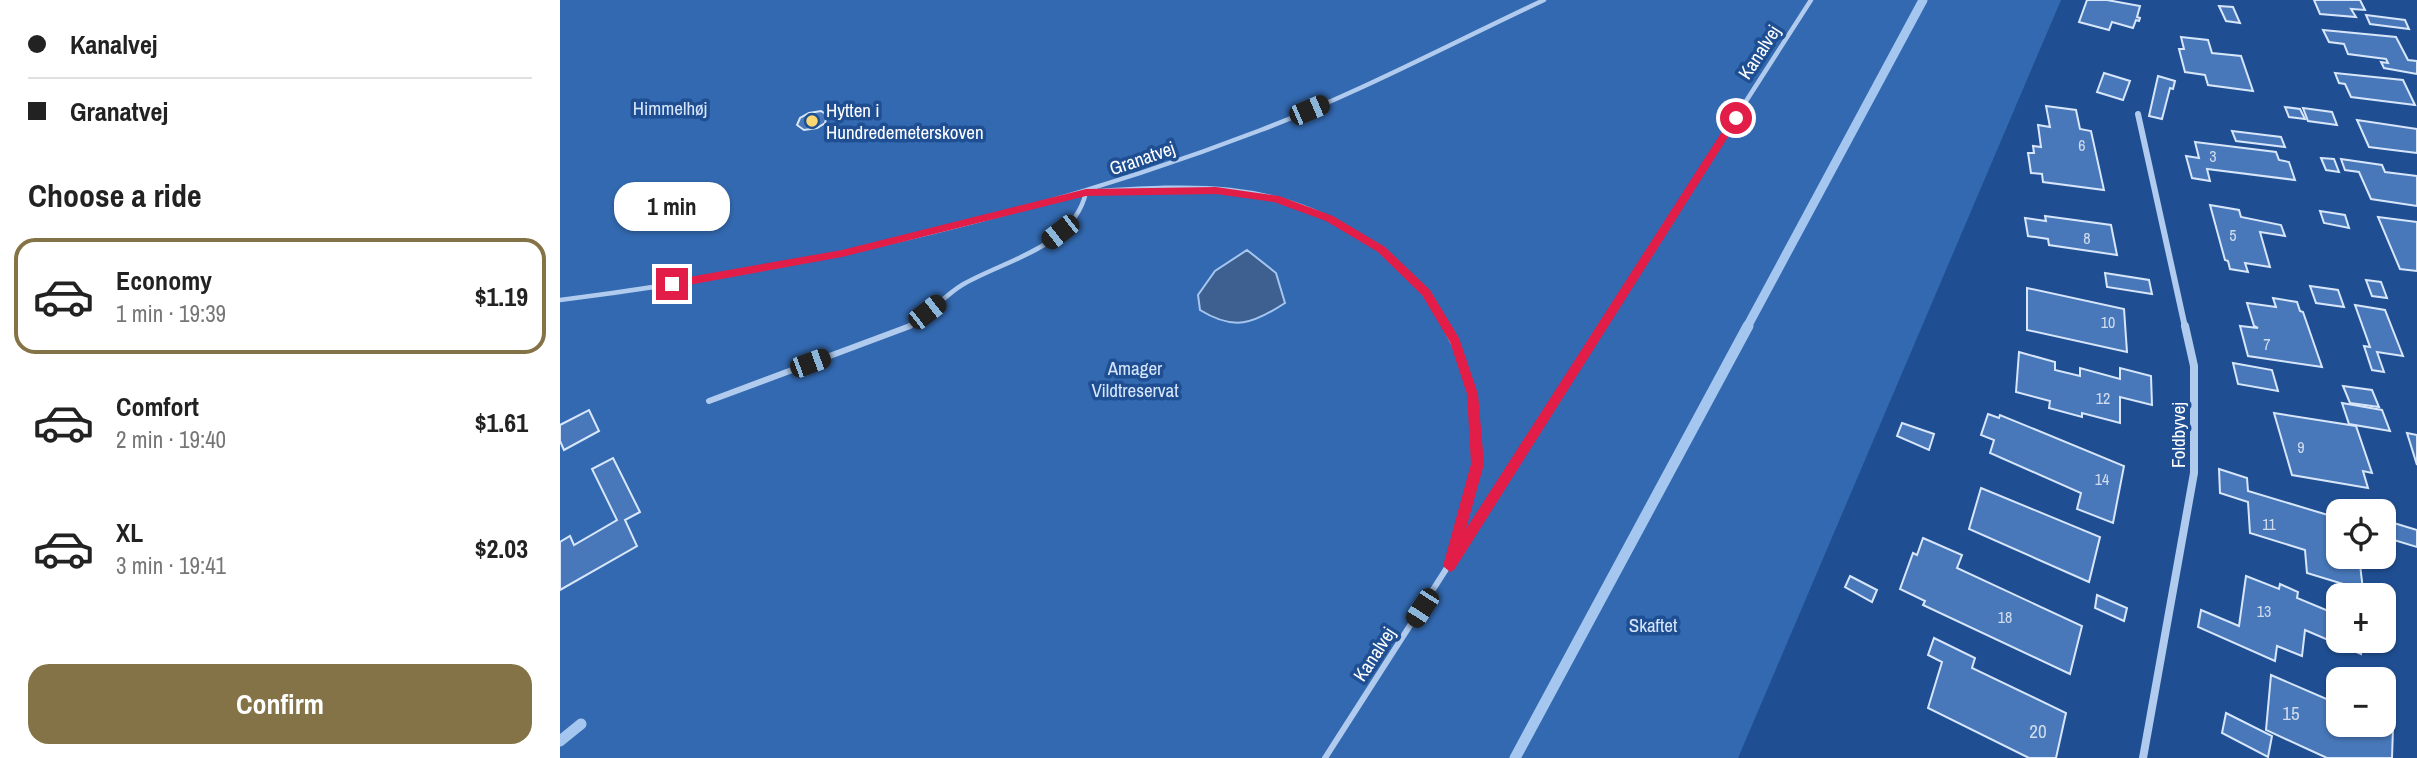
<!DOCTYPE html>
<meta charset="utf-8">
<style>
:root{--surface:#fff;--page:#f6f6f6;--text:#222;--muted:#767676;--line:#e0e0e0;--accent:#847346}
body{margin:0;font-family:"Archivo Narrow",sans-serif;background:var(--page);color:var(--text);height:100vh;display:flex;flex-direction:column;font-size:26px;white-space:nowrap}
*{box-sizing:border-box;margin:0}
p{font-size:23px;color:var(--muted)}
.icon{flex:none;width:38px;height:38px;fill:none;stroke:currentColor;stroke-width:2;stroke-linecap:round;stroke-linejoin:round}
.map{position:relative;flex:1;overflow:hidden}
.panel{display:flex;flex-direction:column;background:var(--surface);width:560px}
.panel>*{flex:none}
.guide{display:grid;align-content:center;height:154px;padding:0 28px;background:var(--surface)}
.fabs{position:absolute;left:1766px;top:499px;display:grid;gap:14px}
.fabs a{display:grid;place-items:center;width:70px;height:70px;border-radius:14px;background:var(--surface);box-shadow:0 2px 5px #0004;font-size:35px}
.end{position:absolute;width:32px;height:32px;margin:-16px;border:9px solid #e11d48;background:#fff;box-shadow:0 0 0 4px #fff}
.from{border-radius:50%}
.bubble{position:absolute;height:49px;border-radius:21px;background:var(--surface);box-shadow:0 2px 5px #0004;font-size:23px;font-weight:800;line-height:49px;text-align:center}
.car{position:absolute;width:21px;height:42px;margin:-21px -10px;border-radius:9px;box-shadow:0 0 5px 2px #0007;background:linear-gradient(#222 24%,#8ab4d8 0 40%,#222 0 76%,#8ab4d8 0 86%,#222 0)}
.guide b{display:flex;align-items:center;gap:24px;height:66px;font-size:26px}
.guide b+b{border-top:2px solid var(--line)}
.guide i{width:18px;height:18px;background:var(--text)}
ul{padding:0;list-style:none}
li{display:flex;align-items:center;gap:21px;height:116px;margin:0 14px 10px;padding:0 14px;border:4px solid transparent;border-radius:21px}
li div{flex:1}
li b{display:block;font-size:26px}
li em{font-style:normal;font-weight:800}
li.active{border-color:var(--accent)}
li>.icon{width:63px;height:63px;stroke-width:1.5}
h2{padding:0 28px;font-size:32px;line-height:84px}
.action{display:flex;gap:14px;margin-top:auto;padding:14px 28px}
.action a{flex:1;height:80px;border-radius:21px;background:var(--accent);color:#fff;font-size:28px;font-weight:800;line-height:80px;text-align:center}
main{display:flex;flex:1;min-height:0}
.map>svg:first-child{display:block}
</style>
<main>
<section class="panel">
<div class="guide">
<b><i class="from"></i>Kanalvej</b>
<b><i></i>Granatvej</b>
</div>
<h2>Choose a ride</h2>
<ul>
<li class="active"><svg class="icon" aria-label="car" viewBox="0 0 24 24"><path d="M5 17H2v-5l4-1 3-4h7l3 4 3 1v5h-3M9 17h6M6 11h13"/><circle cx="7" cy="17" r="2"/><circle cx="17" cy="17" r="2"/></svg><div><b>Economy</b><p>1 min · 19:39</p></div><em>$1.19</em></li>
<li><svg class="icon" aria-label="car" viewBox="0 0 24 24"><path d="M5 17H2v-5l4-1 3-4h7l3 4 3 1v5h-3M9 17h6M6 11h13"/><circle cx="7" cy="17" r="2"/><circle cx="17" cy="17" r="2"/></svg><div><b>Comfort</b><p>2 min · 19:40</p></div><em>$1.61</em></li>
<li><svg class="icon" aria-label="car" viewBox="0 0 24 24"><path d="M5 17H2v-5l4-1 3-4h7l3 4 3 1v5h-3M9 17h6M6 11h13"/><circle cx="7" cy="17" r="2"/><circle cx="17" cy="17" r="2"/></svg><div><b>XL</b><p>3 min · 19:41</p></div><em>$2.03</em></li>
</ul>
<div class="action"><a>Confirm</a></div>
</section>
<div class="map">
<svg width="1857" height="758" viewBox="0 0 1857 758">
<rect width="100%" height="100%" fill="#1f4f92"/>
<path fill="#3369b0" d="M0,0H1501L1178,758H0Z"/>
<path fill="#3e6090" stroke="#a5c6ef" stroke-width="2" d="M687,250L716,273L725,303C693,324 674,331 640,310L638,295L655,271Z"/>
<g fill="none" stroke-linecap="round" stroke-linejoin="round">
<path stroke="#a5c6ef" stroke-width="9" d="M1187,327L1363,0"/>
<g stroke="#a5c6ef" stroke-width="11">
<path d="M0,741L21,724"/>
<path d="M955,758L1188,326"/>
</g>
</g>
<g fill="#4878b9" stroke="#d7e6fa" stroke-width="2">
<path d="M1527,0H1547L1580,6L1577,17L1580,18L1579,21L1576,20L1573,28L1552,22L1549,30L1519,22Z"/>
<path d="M1754,0H1800L1805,10L1791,9L1796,17L1760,14Z"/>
<path d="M1659,6L1673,7L1680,23L1666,21Z"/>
<path d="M1806,15L1845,20L1849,29L1810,24Z"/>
<path d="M1763,30L1836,37L1848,60L1857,61V74L1824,68L1821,62L1828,63L1826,59L1788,54L1784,44L1769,42Z"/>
<path d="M1621,37L1648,40L1652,53L1681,56L1693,91L1648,85L1645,75L1625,72L1619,49H1624Z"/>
<path d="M1544,73L1570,81L1563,100L1537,92Z"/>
<path d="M1775,73L1843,80L1855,105L1791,97L1785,84L1779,83Z"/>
<path d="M1598,76L1615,81L1613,89L1610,88L1602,119L1589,116Z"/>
<path d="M1486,106L1516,110L1520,129L1531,131L1544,190L1483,182L1482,174L1471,173L1468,153H1474L1473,146L1481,147L1478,125L1490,127Z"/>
<path d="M1725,107L1740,109L1745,119L1729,117Z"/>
<path d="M1743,108L1772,112L1777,125L1748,121Z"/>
<path d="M261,111L267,115L265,123L257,128L244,130L237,125L240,118L249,113Z"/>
<path d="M1797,120L1857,129V153L1809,147Z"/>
<path d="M1672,131L1721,137L1725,147L1676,141Z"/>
<path d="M1635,142L1716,152L1719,160L1729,162L1735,180L1647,169L1650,181L1632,178L1626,156L1639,158Z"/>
<path d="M1761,158L1774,159L1779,172L1766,170Z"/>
<path d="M1781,159L1822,165L1825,172L1857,176V206L1811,199L1799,172L1785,170Z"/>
<path d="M1650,205L1679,210L1681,217L1721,225L1725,236L1700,232L1710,267L1685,263L1688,272L1670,269L1668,261L1665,260Z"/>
<path d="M1760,211L1785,215L1789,228L1764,223Z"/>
<path d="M1485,216L1551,225L1557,255L1489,245L1488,239L1468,236L1465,218L1486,221Z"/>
<path d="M1818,217L1857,222V271L1840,269Z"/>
<path d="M1545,273L1589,280L1592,294L1547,287Z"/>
<path d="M1806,280L1821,282L1827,298L1812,296Z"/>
<path d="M1750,286L1778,290L1784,307L1756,303Z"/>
<path d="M1467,288L1564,309L1567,352L1467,330Z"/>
<path d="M1713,298L1737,302L1740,311L1743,312L1762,367L1688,356L1680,326L1698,328L1694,326L1687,303L1716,307Z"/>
<path d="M1795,305L1825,310L1843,356L1817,352L1824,372L1812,370L1804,346L1810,347Z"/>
<path d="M1459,352L1495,362V370L1520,376V368L1560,379V368L1591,376L1592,405L1560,397V423L1522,413V417L1489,408L1490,401L1456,392Z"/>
<path d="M1673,363L1712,370L1718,391L1678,384Z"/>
<path d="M1783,386L1812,390L1819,407L1790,403Z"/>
<path d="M1782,403L1822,410L1830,431L1789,424Z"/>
<path d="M29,410L39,431L4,450L0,441V425Z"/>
<path d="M1714,413L1796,426L1812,473L1803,471L1808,488L1732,475Z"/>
<path d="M1428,414L1439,418L1440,415L1564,466L1553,523L1517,509L1521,493L1430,453L1434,440L1421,435Z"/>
<path d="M1342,423L1374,434L1369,450L1337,436Z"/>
<path d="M1847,433L1857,435V465Z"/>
<path d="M53,458L80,512L65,520L77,546L0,590V542L10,536L14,545L57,520L32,469Z"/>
<path d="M1659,469L1687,478L1688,491L1778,518V556H1799L1803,590L1747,573L1745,550L1690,533L1688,502L1660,493Z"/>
<path d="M1421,488L1540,537L1529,582L1409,529Z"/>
<path d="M1824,520L1857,530V547L1824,537Z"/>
<path d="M1363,538L1402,555L1397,568L1522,626L1510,674L1363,605L1365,601L1340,589L1353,553L1357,555Z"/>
<path d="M1290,576L1317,590L1312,602L1285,587Z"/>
<path d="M1686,576L1719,589L1720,584L1738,592L1737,598L1778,615V640H1802L1801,654L1745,630L1742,656L1717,646L1715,661L1638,627L1641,610L1679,626Z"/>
<path d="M1537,595L1567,608L1564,621L1535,608Z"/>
<path d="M1374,638L1415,658L1412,668L1506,713L1496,758H1469L1368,708L1382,662L1368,655Z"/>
<path d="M1711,675L1778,704V724H1824L1833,728L1832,758H1767L1706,730Z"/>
<path d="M1666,713L1712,736L1708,757L1662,733Z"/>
</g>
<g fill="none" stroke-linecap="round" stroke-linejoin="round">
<g stroke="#b1cbee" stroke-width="4.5">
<path d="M0,300C240,270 475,217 701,130C798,93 890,44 984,0"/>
<path d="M346,327C367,318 382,297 402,285C445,260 514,247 526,192C574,189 622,185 670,190C757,199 844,249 886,327"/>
<path d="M1041,327L1251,0"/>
</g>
<g stroke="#b1cbee" stroke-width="6">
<path d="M885,326C908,368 923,423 916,472C911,504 899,535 890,566"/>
<path d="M149,401L350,326"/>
<path d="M765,758L1042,326"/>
</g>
<path stroke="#b1cbee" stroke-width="6" d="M1578,114L1625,327"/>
<path stroke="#b1cbee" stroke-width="8" d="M1583,758L1634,473V366L1625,326"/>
</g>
<path fill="#e11d48" d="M1176,115L1180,118L894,570L890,572L883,566L911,464L907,394L890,342L862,295L818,252L766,221L714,202L656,194L526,196L282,257L112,288L107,284L112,280L282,250L526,189L656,187L719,196L773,216L825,247L870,290L899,338L918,394L924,464L906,529L1172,116Z"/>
<circle fill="#fbd772" stroke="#1f4f92" stroke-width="2.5" cx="252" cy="121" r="7"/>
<g text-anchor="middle" stroke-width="7" stroke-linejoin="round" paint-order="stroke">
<g font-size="16" fill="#d1ddee">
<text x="1522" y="151">6</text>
<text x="1653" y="162">3</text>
<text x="1673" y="241">5</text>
<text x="1527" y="244">8</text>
<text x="1548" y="328">10</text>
<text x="1707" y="350">7</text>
<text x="1543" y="404">12</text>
<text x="1741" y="453">9</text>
<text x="1542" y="485">14</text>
<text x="1709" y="530">11</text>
<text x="1704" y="617">13</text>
<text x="1445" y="623">18</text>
</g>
<g font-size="19" fill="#fff" stroke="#1f4f92">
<text transform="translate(1199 52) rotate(-57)" y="7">Kanalvej</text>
<text transform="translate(582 158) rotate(-19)" y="7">Granatvej</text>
<text transform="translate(1618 435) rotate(-90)" y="7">Foldbyvej</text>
<text transform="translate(814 654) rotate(-57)" y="7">Kanalvej</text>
</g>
<g font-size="19" fill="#d7e6fa" stroke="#1f4f92">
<text x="110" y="115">Himmelhøj</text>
<text x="575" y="375">Amager<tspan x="575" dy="22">Vildtreservat</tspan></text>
<text x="1093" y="632">Skaftet</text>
</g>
<g font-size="19" fill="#fff" stroke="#1f4f92" text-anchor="start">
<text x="266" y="117">Hytten i<tspan x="266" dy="22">Hundredemeterskoven</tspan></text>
</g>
<g font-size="19" fill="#d1ddee">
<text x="1731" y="720">15</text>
<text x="1478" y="738">20</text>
</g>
</g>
</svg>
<div class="fabs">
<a><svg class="icon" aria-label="locate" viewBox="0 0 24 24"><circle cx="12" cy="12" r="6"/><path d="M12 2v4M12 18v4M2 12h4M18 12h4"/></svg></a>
<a>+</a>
<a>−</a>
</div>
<i class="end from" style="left:1176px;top:118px"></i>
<i class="end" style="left:112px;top:284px"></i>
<div class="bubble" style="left:54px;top:182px;width:116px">1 min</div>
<i class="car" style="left:749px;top:110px;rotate:67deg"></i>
<i class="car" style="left:500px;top:232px;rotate:232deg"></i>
<i class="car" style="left:367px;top:312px;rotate:52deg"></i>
<i class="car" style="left:250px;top:363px;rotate:70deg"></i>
<i class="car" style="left:862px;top:608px;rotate:213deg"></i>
</div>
</main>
